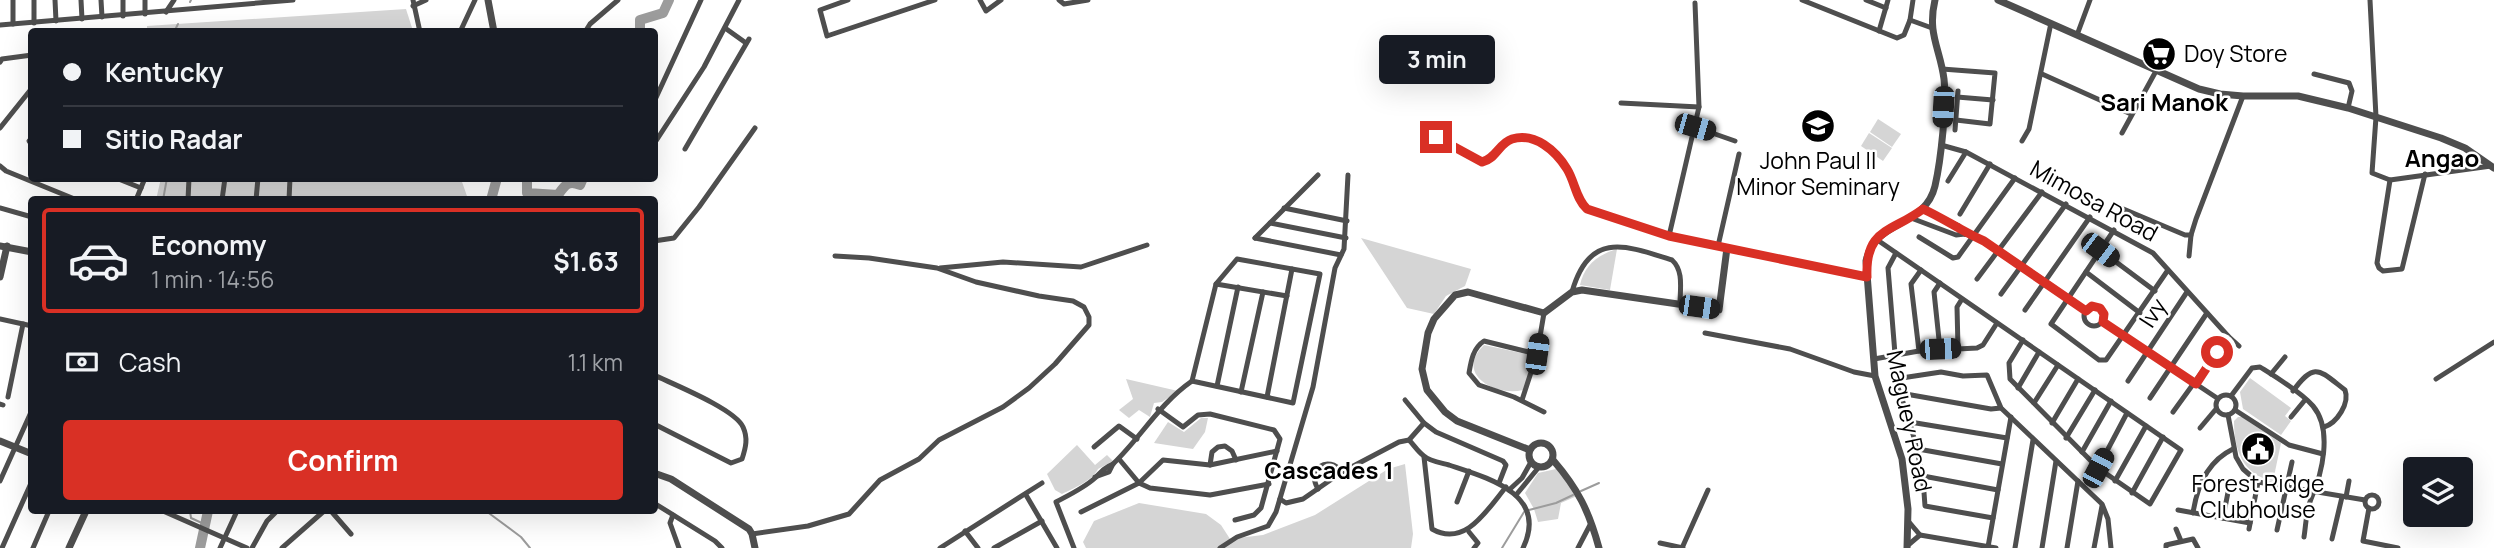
<!DOCTYPE html>
<meta charset="utf-8">
<style>
:root{--surface:#171b24;--page:#242831;--text:#f1f3f6;--muted:#9ea1a6;--line:#363941;--accent:#d93025}
body{margin:0;font-family:Manrope,sans-serif;background:var(--page);color:var(--text);height:100vh;display:flex;flex-direction:column;font-size:26px;white-space:nowrap}
*{box-sizing:border-box;margin:0}
p{font-size:23px;color:var(--muted)}
.icon{flex:none;width:38px;height:38px;fill:none;stroke:currentColor;stroke-width:2;stroke-linecap:round;stroke-linejoin:round}
.map{position:relative;flex:1;overflow:hidden}
.side{position:absolute;left:28px;top:196px;width:630px;height:318px;display:flex;flex-direction:column;background:var(--surface);border-radius:7px;box-shadow:0 7px 28px #0002}
.side>*{flex:none}
.banner{position:absolute;left:28px;top:28px;width:630px;height:154px;border-radius:7px;box-shadow:0 7px 28px #0002;display:grid;align-content:center;height:154px;padding:0 35px;background:var(--surface)}
.fabs{position:absolute;left:2403px;top:457px;display:grid;gap:14px}
.fabs a{display:grid;place-items:center;width:70px;height:70px;border-radius:7px;background:var(--surface);box-shadow:0 7px 28px #0002;font-size:35px}
.end{position:absolute;width:32px;height:32px;margin:-16px;border:9px solid #d93025;background:#fff;box-shadow:0 0 0 4px #fff}
.from{border-radius:50%}
.bubble{position:absolute;height:49px;border-radius:7px;background:var(--surface);box-shadow:0 7px 28px #0002;font-size:23px;font-weight:700;line-height:49px;text-align:center}
.car{position:absolute;width:21px;height:42px;margin:-21px -10px;border-radius:9px;box-shadow:0 0 5px 2px #0007;background:linear-gradient(#222 24%,#8ab4d8 0 40%,#222 0 76%,#8ab4d8 0 86%,#222 0)}
.banner b{display:flex;align-items:center;gap:24px;height:66px;font-size:26px}
.banner b+b{border-top:2px solid var(--line)}
.banner i{width:18px;height:18px;background:var(--text)}
ul{padding:12px 0 0;list-style:none}
li{display:flex;align-items:center;gap:21px;height:105px;margin:0 14px 10px;padding:0 21px;border:4px solid transparent;border-radius:7px}
li div{flex:1}
li b{display:block;font-size:26px}
li em{font-style:normal;font-weight:700}
li.on{border-color:var(--accent)}
li>.icon{width:63px;height:63px;stroke-width:1.5}
.pay{display:flex;align-items:center;gap:18px;height:77px;padding:0 35px;font-size:26px}
.pay p{margin-inline-start:auto}
.cta{display:flex;gap:14px;margin-top:auto;padding:14px 35px}
.cta a{flex:1;height:80px;border-radius:7px;background:var(--accent);color:#fff;font-size:28px;font-weight:700;line-height:80px;text-align:center}
.map>svg:first-child{display:block}
</style>
<div class="map">
<svg width="2494" height="548" viewBox="0 0 2494 548">
<rect width="100%" height="100%" fill="#fff"/>
<g fill="#d5d5d5">
<path d="M406,9L413,31H147V26Z"/>
<path d="M1878,119L1901,134L1892,147L1870,132Z"/>
<path d="M1869,133L1892,148L1883,161L1861,146Z"/>
<path d="M161,178L461,179L468,199L156,200Z"/>
<path d="M1361,238L1471,269L1465,286L1446,296L1434,314L1407,308Z"/>
<path d="M1617,249L1610,290L1580,285C1584,266 1597,255 1617,249Z"/>
<path d="M1484,345L1531,355L1534,359L1523,390C1495,397 1454,374 1484,345Z"/>
<path d="M2250,378L2291,408L2285,416L2291,421L2281,435L2243,409L2240,392Z"/>
<path d="M1126,379L1178,391L1162,402L1154,403L1150,417L1139,410L1129,418L1119,410L1133,399Z"/>
<path d="M2238,417H2242L2281,443L2273,481C2242,475 2234,449 2234,421Z"/>
<path d="M1201,418H1208L1205,432L1193,449L1154,443L1168,422L1184,432Z"/>
<path d="M1077,445L1095,465L1107,455L1113,461L1098,469C1092,481 1074,488 1062,494L1055,490L1047,474Z"/>
<path d="M1405,464L1413,534L1411,548H1086L1083,542L1094,521L1139,503L1206,514L1221,525L1232,542L1238,538L1263,535L1315,515L1388,469Z"/>
<path d="M1556,469L1565,477L1577,496L1561,503L1558,519L1538,522L1534,509L1525,493L1538,473Z"/>
</g>
<g fill="none" stroke-linecap="round" stroke-linejoin="round">
<g stroke="#9c9c9c" stroke-width="2">
<path d="M190,2L191,0"/>
<path d="M174,32L178,24"/>
<path d="M163,200L167,178"/>
<path d="M1581,491L1599,483"/>
<path d="M1529,510L1556,503L1573,495"/>
<path d="M190,511L191,518L204,524"/>
<path d="M486,511L521,537L530,548"/>
<path d="M1502,548L1524,512"/>
</g>
<g stroke="#9c9c9c" stroke-width="10">
<path d="M640,32V20L663,13L669,0"/>
<path d="M527,178V193L558,195C565,185 568,180 580,185L583,178"/>
<path d="M491,200L497,178"/>
<path d="M200,548L208,511"/>
</g>
<g stroke="#4e4e4e" stroke-width="5">
<path d="M13,0V24"/>
<path d="M34,0V23"/>
<path d="M55,0L56,21"/>
<path d="M81,0L82,19"/>
<path d="M101,0L102,17"/>
<path d="M123,0V16"/>
<path d="M145,0V14"/>
<path d="M413,0L420,32"/>
<path d="M848,0L820,10L827,36L935,0"/>
<path d="M980,0L986,11L1001,0"/>
<path d="M1059,0L1064,4L1088,0"/>
<path d="M1802,0L1897,38L1904,35L1910,20L1913,0"/>
<path d="M1866,0L1886,8"/>
<path d="M2370,0L2376,117L2372,173L2390,180L2491,166"/>
<path d="M413,6L426,0"/>
<path d="M166,12L174,0"/>
<path d="M1910,20L1932,28"/>
<path d="M0,25L293,0"/>
<path d="M725,28L746,43"/>
<path d="M1879,31L1888,0"/>
<path d="M460,32L475,0"/>
<path d="M585,32L590,24L618,0"/>
<path d="M2077,35L2090,0"/>
<path d="M0,62L2,59L32,55"/>
<path d="M1942,69L1995,73L1990,124L1956,120"/>
<path d="M2042,74L2131,114"/>
<path d="M2314,74L2349,83L2352,91L2348,108"/>
<path d="M1957,97L1993,100"/>
<path d="M654,102L701,0"/>
<path d="M1621,103L1699,107"/>
<path d="M1695,127L1735,141"/>
<path d="M0,128L32,88"/>
<path d="M1955,130L1958,91"/>
<path d="M2122,133L2156,71"/>
<path d="M1436,137L1482,162C1496,159 1499,143 1512,139C1535,132 1556,151 1567,169C1575,182 1575,199 1587,209L1669,236L1727,248"/>
<path d="M32,138L29,141L32,145"/>
<path d="M2022,141L2029,129L2051,23"/>
<path d="M654,144L704,67L739,0"/>
<path d="M1941,145L1966,152L2153,253L2228,336L2239,346"/>
<path d="M685,149L749,39"/>
<path d="M0,166L6,171L77,200"/>
<path d="M116,178L141,188"/>
<path d="M2390,180L2377,263L2379,268L2383,271L2402,269L2425,174"/>
<path d="M1948,181L1966,152"/>
<path d="M136,200L145,178"/>
<path d="M188,200L189,178"/>
<path d="M222,200L225,178"/>
<path d="M256,200L258,178"/>
<path d="M289,200L290,178"/>
<path d="M0,208L32,217"/>
<path d="M1284,208L1347,221"/>
<path d="M2121,208L2185,235H2191"/>
<path d="M1923,209L1959,226L1965,234"/>
<path d="M1960,214L1990,164"/>
<path d="M1911,218L1956,235L1965,234L1985,241L2045,281L2086,311"/>
<path d="M1270,223L1346,238"/>
<path d="M2114,230L2051,324L2099,360H2106L2168,270"/>
<path d="M1669,236L1699,107L1695,3"/>
<path d="M1919,237L1953,258L1958,257L2015,178"/>
<path d="M1255,238L1318,175"/>
<path d="M1255,238L1341,255"/>
<path d="M1876,239L2181,450L2150,504L2098,468L2010,379L2009,363L2023,340"/>
<path d="M654,241L674,238L699,207L755,128"/>
<path d="M1718,246L1739,154"/>
<path d="M2100,250L2155,291"/>
<path d="M2189,256L2191,235L2196,219L2243,96"/>
<path d="M1237,259L1320,274L1293,403L1192,381L1216,284Z"/>
<path d="M940,268L1003,262L1081,267L1147,245"/>
<path d="M2086,272L2140,313"/>
<path d="M1977,279L2042,192"/>
<path d="M1216,284L1287,296"/>
<path d="M1572,292C1589,231 1625,245 1672,260C1684,271 1680,289 1680,304"/>
<path d="M2001,294L2066,204"/>
<circle cx="2094" cy="316" r="10"/>
<path d="M2025,310L2090,217"/>
<path d="M0,319L32,326"/>
<path d="M2103,322L2217,398"/>
<path d="M1705,333L1790,349L1854,372L1875,376"/>
<path d="M1958,348L1957,307L1962,299"/>
<path d="M1940,349L1934,292L1940,283"/>
<path d="M1919,351L1911,284L1921,270"/>
<path d="M1537,354L1484,341C1473,348 1471,361 1469,373L1479,385L1514,397L1544,412"/>
<path d="M1895,354L1888,268L1896,253"/>
<path d="M1874,359L1919,351L1977,348L1983,345L1997,323"/>
<path d="M2271,374L2285,357"/>
<path d="M654,375C675,385 735,409 743,427C748,438 746,447 742,459L731,463L654,424"/>
<path d="M2436,379L2494,342"/>
<path d="M2128,381L2187,292"/>
<path d="M1217,386L1238,287"/>
<path d="M2018,388L2039,352"/>
<path d="M2293,391C2315,361 2319,370 2345,390C2350,403 2337,423 2324,427"/>
<path d="M1241,392L1263,292"/>
<path d="M1900,393L1991,409L2001,408"/>
<circle cx="2226" cy="405" r="10"/>
<path d="M2231,396L2252,368L2260,367C2276,377 2301,392 2313,406C2333,430 2322,474 2311,499C2306,510 2306,525 2304,537"/>
<path d="M8,397L23,324"/>
<path d="M1267,397L1292,269"/>
<path d="M2150,398L2207,313"/>
<path d="M1405,400L1424,423L1436,432L1503,461L1506,465L1499,483"/>
<path d="M1522,400L1537,354L1544,313"/>
<path d="M2034,403L2058,365"/>
<path d="M0,404L3,405"/>
<path d="M1158,409L1183,427L1198,415L1210,414L1274,430L1280,439L1261,508L1254,515L1235,520"/>
<path d="M2235,410L2289,445L2323,454"/>
<path d="M2173,412L2228,336"/>
<path d="M2228,415L2236,457L2243,469L2258,482L2365,500"/>
<path d="M2291,417L2305,400"/>
<path d="M1910,422L2007,438"/>
<path d="M2052,423L2078,379"/>
<path d="M2200,428L2216,409"/>
<path d="M2066,438L2095,390"/>
<path d="M1409,440C1414,445 1418,452 1424,456C1429,461 1442,463 1449,465C1488,478 1549,494 1523,548"/>
<path d="M1094,447L1119,426L1137,439"/>
<path d="M1918,449L2002,464"/>
<path d="M2082,452L2111,401"/>
<path d="M1424,457L1432,529C1465,548 1487,510 1506,487"/>
<path d="M1119,459L1139,483L1150,488L1210,495L1269,484"/>
<path d="M1210,465L1212,452L1218,447L1225,446L1232,451L1236,460"/>
<path d="M2098,468L2127,413"/>
<path d="M1923,476L1998,490"/>
<path d="M1095,477L1109,472L1113,464C1142,436 1159,404 1192,381"/>
<path d="M0,481L32,410"/>
<path d="M2115,481L2146,426"/>
<path d="M1318,489C1306,469 1328,454 1342,472"/>
<path d="M1509,490L1522,478L1531,462"/>
<path d="M2132,493L2163,437"/>
<path d="M1026,495L1057,548"/>
<path d="M1516,495L1539,467"/>
<circle cx="2372" cy="502" r="7"/>
<path d="M2346,497L2349,481"/>
<path d="M1280,499L1286,503L1303,499L1342,472L1399,442L1409,440L1424,423"/>
<path d="M1457,502L1469,471"/>
<path d="M654,503L715,541L722,548"/>
<path d="M2369,508L2363,541L2398,548"/>
<path d="M2178,510L2250,523"/>
<path d="M163,511L247,548"/>
<path d="M331,511L351,534"/>
<path d="M1081,512L1139,483L1163,460L1210,465L1277,451"/>
<path d="M2193,513C2197,486 2208,461 2233,449"/>
<path d="M673,515L670,523L679,548"/>
<path d="M1993,518L1925,506C1923,461 1910,421 1895,379L1941,372L1963,376L1987,375L2001,408L2102,504L2108,519L2111,548"/>
<path d="M2223,518L2230,482"/>
<path d="M2176,529L2181,541"/>
<path d="M2249,529L2258,482"/>
<path d="M2277,530L2292,462"/>
<path d="M965,531L978,548"/>
<path d="M1469,532L1478,543L1474,548"/>
<path d="M752,534L808,526L849,514L880,480L919,459L939,440L1003,407L1029,388L1055,364L1089,325V317L1084,307L1073,301L1039,296L976,282L937,268L869,258L835,256"/>
<path d="M1920,535L1996,548"/>
<path d="M2332,539L2342,497"/>
<path d="M1660,543L1683,548"/>
<path d="M1907,546L1920,535L1909,522"/>
<path d="M1988,547L2011,417"/>
<path d="M2,548L32,481"/>
<path d="M33,548L49,511"/>
<path d="M220,548L237,511"/>
<path d="M252,548L267,521L277,511"/>
<path d="M282,548L324,511"/>
<path d="M940,548L1042,483"/>
<path d="M994,548L1042,521"/>
<path d="M1074,548L1056,502C1069,495 1084,488 1095,478C1102,471 1104,468 1113,464"/>
<path d="M1220,548L1237,537L1268,526L1276,512L1313,387L1335,268L1344,249L1348,175"/>
<path d="M1578,548L1591,523"/>
<path d="M1682,548L1708,490"/>
<path d="M2015,548L2033,440"/>
<path d="M2042,548L2056,461"/>
<path d="M2067,548L2078,481"/>
<path d="M2094,548L2102,506"/>
<path d="M2166,548V545L2193,539L2198,548"/>
</g>
<g stroke="#4e4e4e" stroke-width="7">
<path d="M488,0L494,32"/>
<path d="M1998,0L2199,89L2220,94L2243,96H2298L2348,108L2441,138L2465,148L2494,168"/>
<path d="M0,246L32,252"/>
<path d="M0,277L7,246"/>
<path d="M0,441L32,454"/>
<circle cx="1541" cy="455" r="12"/>
<path d="M1530,450L1457,421L1445,412L1427,390L1422,369L1428,333L1434,319L1455,295L1468,292L1544,313L1572,292L1582,290L1719,310L1727,248L1867,277"/>
<path d="M1553,460C1578,489 1589,511 1599,548"/>
<path d="M654,473L671,479L749,529L752,534L755,548"/>
<path d="M69,548L86,511"/>
<path d="M1907,548L1908,509L1902,459L1875,376L1866,261C1875,219 1925,228 1935,186C1941,160 1947,104 1944,79C1940,48 1927,34 1935,0"/>
</g>
</g>
<g fill="none" stroke-linecap="round" stroke-linejoin="round">
<path stroke="#d93025" stroke-width="9" d="M1436,137L1482,162C1496,159 1499,143 1512,139C1535,132 1556,151 1567,169C1575,182 1576,199 1587,209L1669,236L1867,277C1865,228 1891,233 1923,209C1945,219 1963,232 1984,241L2086,311L2092,306L2100,308L2104,314L2103,322L2196,384L2217,352"/>
</g>
<defs>
<g id="supermarket-disc" transform="scale(1.75)"><circle r="9.5" fill="#000" stroke="#fff"/><path d="M-6-5.5h2.5l.6 2H6L4.5 2H-2.5L-4.4-4H-6ZM-1.5 3.2a1.3 1.3 0 1 0 .1 0ZM3 3.2a1.3 1.3 0 1 0 .1 0Z" fill="#fff"/></g>
<g id="university-disc" transform="scale(1.75)"><circle r="9.5" fill="#000" stroke="#fff"/><path d="M0-5L7-2L0 1L-7-2ZM-4 1L0 2.5L4 1V4Q0 6-4 4Z" fill="#fff"/></g>
<g id="civic-disc" transform="scale(1.75)"><circle r="9.5" fill="#000" stroke="#fff"/><path d="M-.6-6.5H3V-4.5H.6V-3L4-1V1h2V6H-6V1h2V-1L-.6-3ZM-1.2 2.5V6h2.4V2.5Z" fill="#fff"/></g>
</defs>
<g fill-rule="evenodd">
<use href="#supermarket-disc" x="2159" y="54"/>
<use href="#university-disc" x="1818" y="126"/>
<use href="#civic-disc" x="2258" y="449"/>
</g>
<g text-anchor="middle" stroke-width="5" stroke-linejoin="round" paint-order="stroke">
<g font-size="23" fill="#000" stroke="#fff">
<text x="2184" y="62" text-anchor="start">Doy Store</text>
<text x="1818" y="169">John Paul II<tspan x="1818" dy="26">Minor Seminary</tspan></text>
<text x="2258" y="492">Forest Ridge<tspan x="2258" dy="26">Clubhouse</tspan></text>
</g>
<g font-size="23" fill="#000" stroke="#fff">
<text transform="translate(2094 201) rotate(29)" y="8">Mimosa Road</text>
<text transform="translate(2153 313) rotate(-57)" y="8">Ivy</text>
<text transform="translate(1909 421) rotate(78)" y="8">Maguey Road</text>
</g>
<g font-size="24" font-weight="bold" fill="#000" stroke="#fff">
<text x="2164" y="111">Sari Manok</text>
<text x="2442" y="167">Angao</text>
<text x="1329" y="479">Cascades 1</text>
</g>
</g>
</svg>
<div class="fabs">
<a><svg class="icon" aria-label="layers" viewBox="0 0 24 24"><path d="M12 4l9 5-9 5-9-5zM3 14l9 5 9-5"/></svg></a>
</div>
<i class="end from" style="left:2217px;top:352px"></i>
<i class="end" style="left:1436px;top:137px"></i>
<div class="bubble" style="left:1379px;top:35px;width:116px">3 min</div>
<i class="car" style="left:1943px;top:107px;rotate:183deg"></i>
<i class="car" style="left:1695px;top:127px;rotate:106deg"></i>
<i class="car" style="left:2100px;top:250px;rotate:127deg"></i>
<i class="car" style="left:1699px;top:307px;rotate:98deg"></i>
<i class="car" style="left:1940px;top:349px;rotate:88deg"></i>
<i class="car" style="left:1537px;top:354px;rotate:8deg"></i>
<i class="car" style="left:2098px;top:468px;rotate:28deg"></i>
<div class="banner">
<b><i class="from"></i>Kentucky</b>
<b><i></i>Sitio Radar</b>
</div>
<section class="side">
<ul>
<li class="on"><svg class="icon" aria-label="car" viewBox="0 0 24 24"><path d="M5 17H2v-5l4-1 3-4h7l3 4 3 1v5h-3M9 17h6M6 11h13"/><circle cx="7" cy="17" r="2"/><circle cx="17" cy="17" r="2"/></svg><div><b>Economy</b><p>1 min · 14:56</p></div><em>$1.63</em></li>
</ul>
<div class="pay"><svg class="icon" aria-label="cash" viewBox="0 0 24 24"><path d="M3 7h18v10H3z"/><circle cx="12" cy="12" r="2"/></svg>Cash<p>1.1 km</p></div>
<div class="cta"><a>Confirm</a></div>
</section>
</div>
